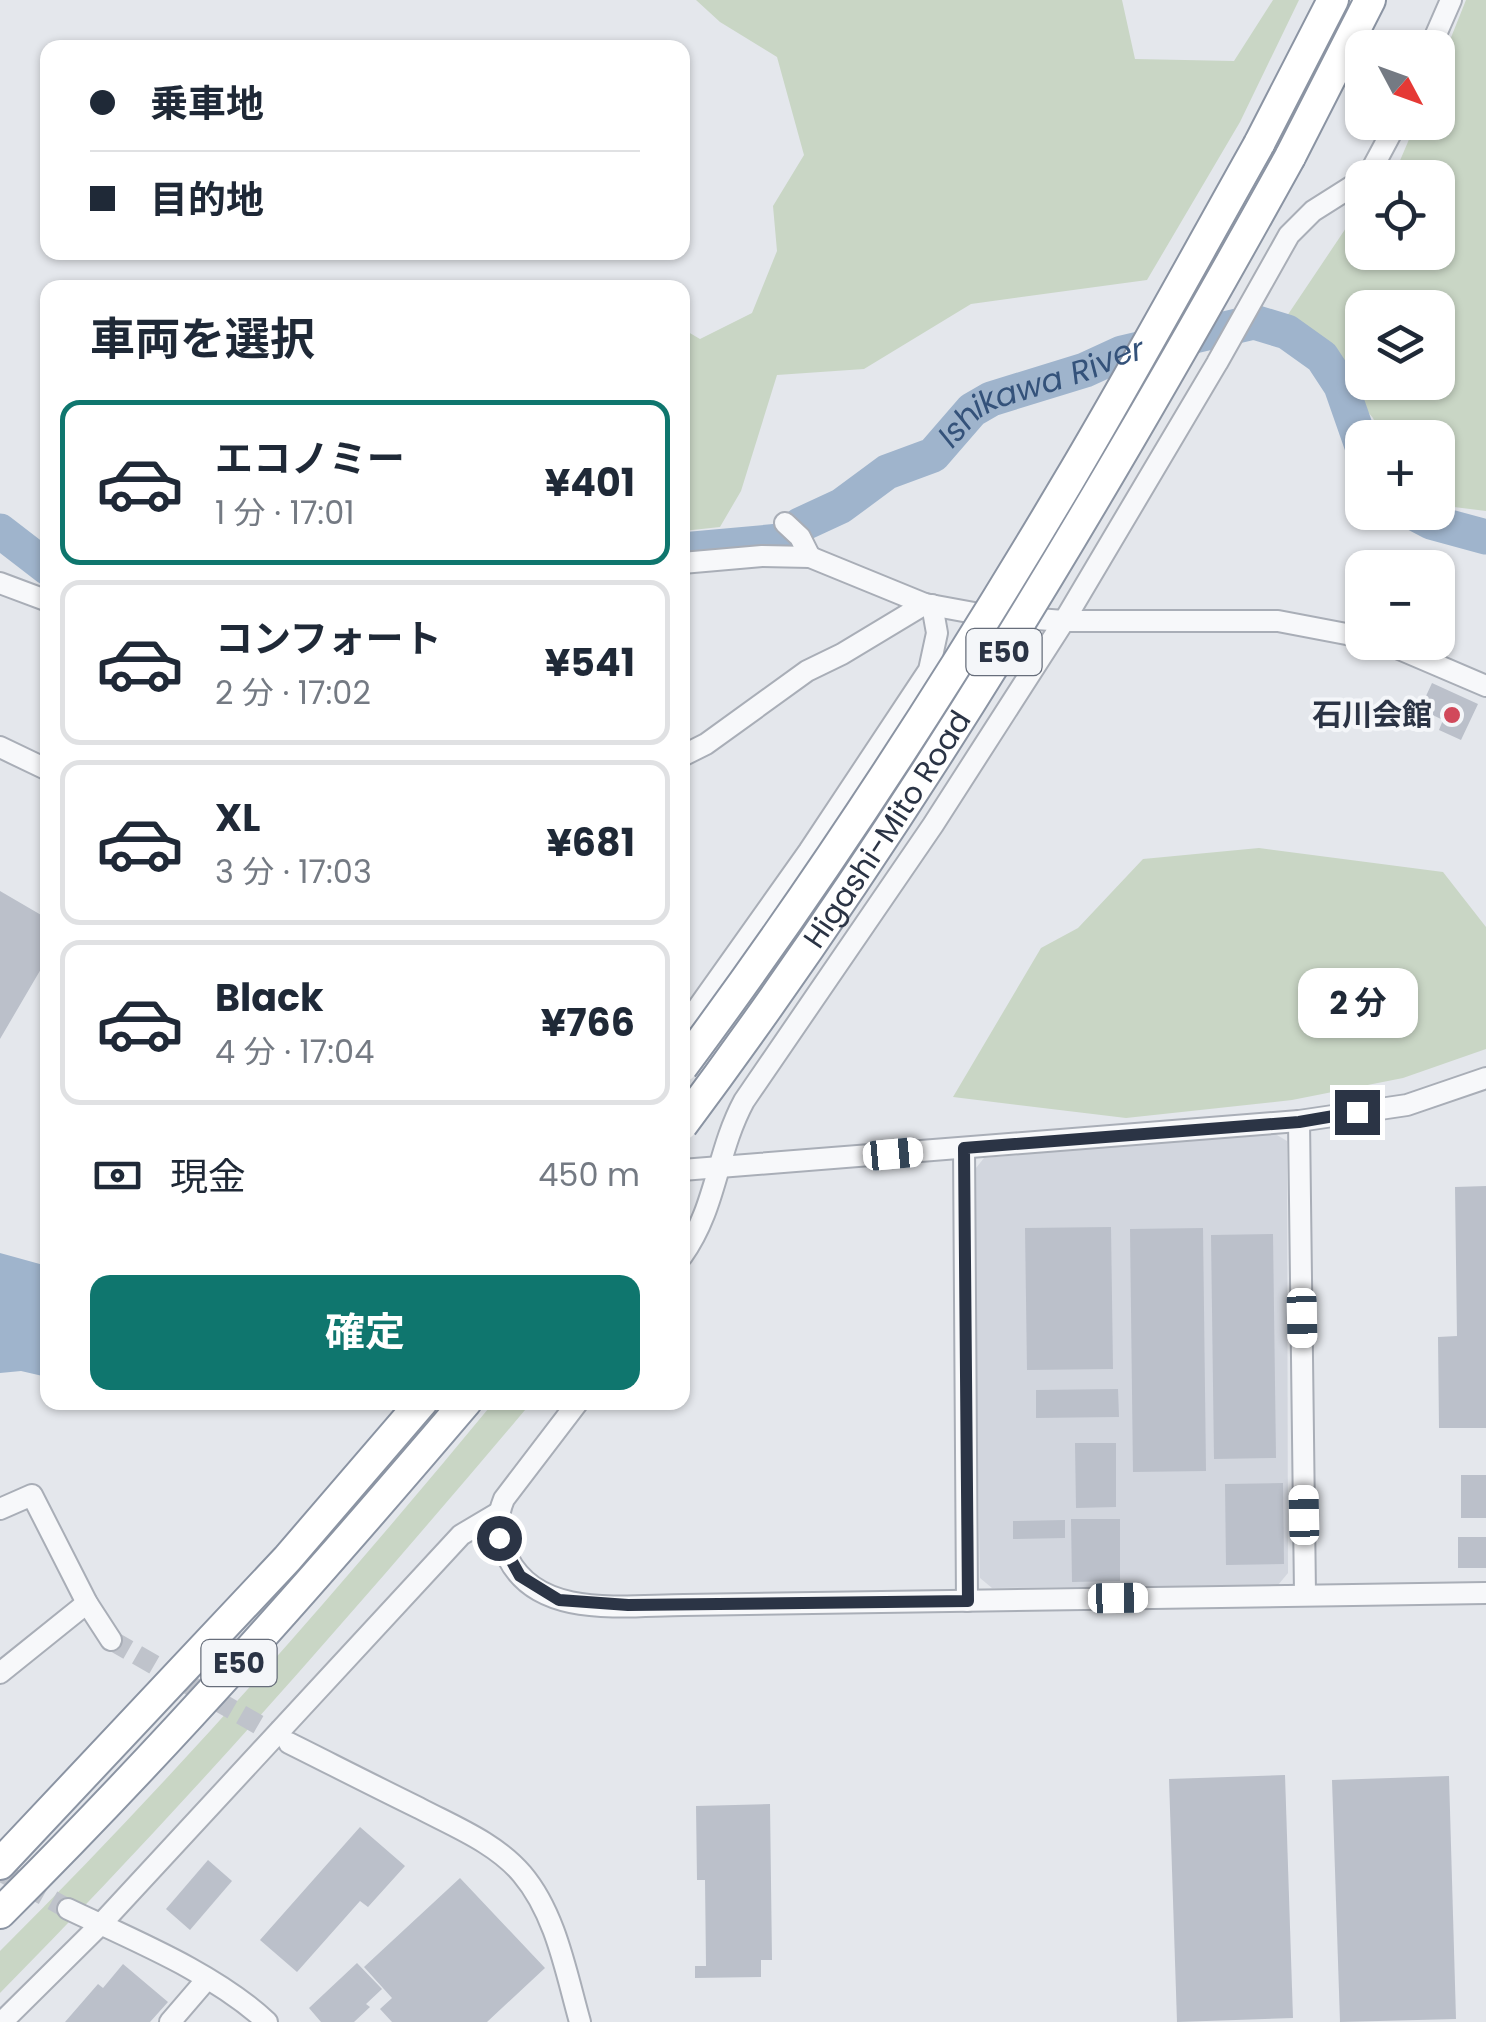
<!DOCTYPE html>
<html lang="ja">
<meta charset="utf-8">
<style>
:root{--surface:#fff;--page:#f2f2f3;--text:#1f2937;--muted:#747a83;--line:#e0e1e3;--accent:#0f766e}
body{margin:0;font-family:Poppins,"Noto Sans JP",sans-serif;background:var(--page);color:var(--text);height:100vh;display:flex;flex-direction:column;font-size:38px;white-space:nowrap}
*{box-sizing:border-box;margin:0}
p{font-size:32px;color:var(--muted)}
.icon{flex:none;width:55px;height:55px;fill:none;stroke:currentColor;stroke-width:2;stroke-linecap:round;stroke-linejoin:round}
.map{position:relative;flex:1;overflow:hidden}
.panel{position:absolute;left:40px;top:280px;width:650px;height:1130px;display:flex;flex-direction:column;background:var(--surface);border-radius:20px;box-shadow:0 2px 8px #0004}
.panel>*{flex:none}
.top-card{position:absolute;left:40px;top:40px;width:650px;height:220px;border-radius:20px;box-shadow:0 2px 8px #0004;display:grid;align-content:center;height:220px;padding:0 50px;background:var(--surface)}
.needle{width:65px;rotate:131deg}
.controls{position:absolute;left:1345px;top:30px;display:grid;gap:20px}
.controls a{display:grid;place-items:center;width:110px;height:110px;border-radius:20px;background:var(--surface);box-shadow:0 2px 8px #0004;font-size:50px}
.end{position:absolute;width:45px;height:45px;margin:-22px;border:12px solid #2b3445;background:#fff;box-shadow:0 0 0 5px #fff}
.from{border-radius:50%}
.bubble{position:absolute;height:70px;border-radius:20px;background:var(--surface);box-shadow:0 2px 8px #0004;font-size:32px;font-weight:700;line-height:70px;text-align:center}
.car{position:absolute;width:30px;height:60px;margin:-30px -15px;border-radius:12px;box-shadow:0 0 8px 2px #0007;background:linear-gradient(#fff 24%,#345 0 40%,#fff 0 76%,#345 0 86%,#fff 0)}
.top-card b{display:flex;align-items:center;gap:35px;height:95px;font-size:38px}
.top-card b+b{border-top:2px solid var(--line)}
.top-card i{width:25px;height:25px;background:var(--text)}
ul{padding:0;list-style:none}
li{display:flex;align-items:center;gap:30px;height:165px;margin:0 20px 15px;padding:0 30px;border:5px solid var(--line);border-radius:20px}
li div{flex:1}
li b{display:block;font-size:38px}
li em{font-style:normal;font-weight:700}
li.current{border-color:var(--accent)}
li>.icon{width:90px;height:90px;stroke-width:1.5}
h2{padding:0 50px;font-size:45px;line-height:120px}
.pay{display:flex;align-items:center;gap:25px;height:110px;padding:0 50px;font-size:38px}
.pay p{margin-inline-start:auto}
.primary-button{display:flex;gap:20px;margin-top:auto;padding:20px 50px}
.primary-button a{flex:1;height:115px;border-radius:20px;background:var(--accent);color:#fff;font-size:40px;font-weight:700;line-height:115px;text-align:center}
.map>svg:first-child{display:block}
</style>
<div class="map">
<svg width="1486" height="2022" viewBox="0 0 1486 2022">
<rect width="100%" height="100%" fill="#e4e7ec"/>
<path fill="#d2d6de" d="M1272,1132L1287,1141L1288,1573L1278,1585L992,1588L980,1578L972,1173L984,1158Z"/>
<g fill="#c9d6c5" fill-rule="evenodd">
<path d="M696,0H1122L1135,59L1234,61L1273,0H1299L1240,122L1147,280L971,304L864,369L777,375L741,491L720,527L683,531V329L700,339L752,313L777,251L773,206L804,155L777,57L720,22Z"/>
<path d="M1466,0H1486V511L1438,505V438L1381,437L1373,418L1287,316L1350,222L1362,214V252H1438V178L1393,177L1416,123L1438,122V70ZM1362,308H1438V382H1362Z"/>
<path d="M1259,848L1443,872L1486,927V1049L1403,1078L1292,1100L1126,1118L953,1097L1041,948L1078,928L1143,859Z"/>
<path d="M493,1403H531C361,1604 186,1805 0,1993V1951C175,1777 337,1592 493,1403Z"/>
</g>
<path fill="#9fb4cc" d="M0,1253L47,1266V1377L21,1371L0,1373Z"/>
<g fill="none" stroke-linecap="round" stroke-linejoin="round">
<g stroke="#9fb4cc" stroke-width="35">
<path d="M1412,512L1431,522L1486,537"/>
<path d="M0,531L48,568"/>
<path id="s1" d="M682,550L780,541L800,525L841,506L887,472L933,455L972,410L991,399L1085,370L1122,353L1254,322L1287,332L1322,357L1341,386L1362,446"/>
</g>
</g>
<g fill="#bbc0ca">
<path d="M1432,683L1478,704L1461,740L1439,730L1443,720L1420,709Z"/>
<path d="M0,891L48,919L43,928L48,932V957L0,1039Z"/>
<path d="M1486,1186V1428H1439L1438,1337L1457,1336L1455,1187Z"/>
<path d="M1111,1227L1113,1369L1027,1370L1025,1228Z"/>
<path d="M1203,1228L1206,1471L1133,1472L1130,1229Z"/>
<path d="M1273,1234L1276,1458L1214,1459L1211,1235Z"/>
<path d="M1118,1389L1119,1417L1036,1418V1390Z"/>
<path d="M1075,1443H1116V1507L1076,1508Z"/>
<rect x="1461" y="1475" width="25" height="43"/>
<path d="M1283,1483L1284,1564L1226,1565L1225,1484Z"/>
<path d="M1071,1519H1120V1581L1072,1582Z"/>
<path d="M1065,1520V1538L1013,1539V1521Z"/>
<rect x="1458" y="1537" width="28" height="31"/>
<path d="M1285,1775L1293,2018L1177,2022L1169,1779Z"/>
<path d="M1449,1776L1456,2019L1340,2022L1332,1780Z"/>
<path d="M770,1804L772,1960H761V1977L695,1978V1966H706L705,1880H697L696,1806Z"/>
<path d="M360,1827L405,1866L368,1907L360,1901L297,1972L260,1940Z"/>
<path d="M208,1860L232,1881L190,1930L166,1909Z"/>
<path d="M460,1878L545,1968L487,2022H392L380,2009L392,1998L364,1967Z"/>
<path d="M357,1963L382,1989L366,2004L370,2007L354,2022H321L309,2008Z"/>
<path d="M123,1964L168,2002L150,2022H65L98,1984L103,1988Z"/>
</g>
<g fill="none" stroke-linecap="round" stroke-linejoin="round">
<g stroke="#bfc3cb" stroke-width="20" stroke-dasharray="20 10" stroke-linecap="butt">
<path d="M111,1640L287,1741"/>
<path d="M0,1871L68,1909"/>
</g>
<g stroke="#a9aeb7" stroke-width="24">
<g id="minor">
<path d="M1430,48L1451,0"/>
<path d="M1367,178L1397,122"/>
<path d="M785,523L800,537L810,557"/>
<path d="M682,563L762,556L810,557L925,604L985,615L1064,621H1278L1362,637"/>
<path d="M0,583L48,601"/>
<path d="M1383,642L1486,686"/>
<path d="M0,747L48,770"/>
<path d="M682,756L706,744L807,671L842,654L925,604"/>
<path d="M682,1030L809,851L929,670L937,633L932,605"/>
<path d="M1299,1121L1305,1594"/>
<path d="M964,1148L967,1601"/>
<path d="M682,1170L1299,1121L1407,1105L1486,1078"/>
<path d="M682,1256C717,1207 716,1153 744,1101L933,825L1064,621L1217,363L1289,235L1313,211L1362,180"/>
<path d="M578,1402L504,1499C495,1521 497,1537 508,1558C539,1620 627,1605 684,1605L1486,1593"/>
<path d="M0,1509L32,1495L87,1603L111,1640"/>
<path d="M0,1673L87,1603"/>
<path d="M289,1743C333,1765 376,1787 419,1808C453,1826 496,1843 522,1874C556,1914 566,1973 580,2022"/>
<path d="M68,1909C133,1940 215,1973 267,2022"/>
<path d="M2,2022L101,1924L461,1535L498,1513"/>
<path d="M170,2022L207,1979"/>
</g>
</g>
<g stroke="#8b94a3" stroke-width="34">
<g id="highway">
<path d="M1259,144L1333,0"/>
<path d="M1290,157L1370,0"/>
<path d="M0,1864L287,1559L422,1402"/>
<path d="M0,1913C164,1750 316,1578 466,1402"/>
</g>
</g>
<use href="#minor" stroke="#f7f8fa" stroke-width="20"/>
<use href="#highway" stroke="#fff" stroke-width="30"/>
<g stroke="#8b94a3" stroke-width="34" stroke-linecap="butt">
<g id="highway-bridge">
<path d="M682,1067C822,879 950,681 1069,480C1135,369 1196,256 1259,144"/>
<path id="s2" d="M682,1125C911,818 1105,491 1290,157"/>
</g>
</g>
<use href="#highway-bridge" stroke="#fff" stroke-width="30"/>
</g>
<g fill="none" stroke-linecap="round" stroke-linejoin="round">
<path stroke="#2b3445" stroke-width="12" d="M499,1538L520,1576L559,1600L628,1605L968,1601L964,1148L1299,1122L1357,1112"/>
</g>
<circle fill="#d1495b" stroke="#f4f6f9" stroke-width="4" cx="1452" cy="715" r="10"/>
<g text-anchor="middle" stroke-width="8" stroke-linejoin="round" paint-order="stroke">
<g fill="#f4f6f9" stroke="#676e7b" stroke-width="2.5">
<rect x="966.5" y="629" width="75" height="46" rx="8"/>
<rect x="201.5" y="1640" width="75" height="46" rx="8"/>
</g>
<g font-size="28" font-weight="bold" fill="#2b3445">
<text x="1004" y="662">E50</text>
<text x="239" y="1673">E50</text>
</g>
<g font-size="30" font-weight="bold" fill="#2b3445" stroke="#f4f6f9" text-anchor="end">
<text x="1432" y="725">石川会館</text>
</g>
<g font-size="30" fill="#2b3445" stroke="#f4f6f9">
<text dy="10" stroke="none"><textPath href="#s2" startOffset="360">Higashi-Mito Road</textPath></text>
</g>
<g font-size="32" font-style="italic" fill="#34527a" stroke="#f4f6f9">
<text dy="11" stroke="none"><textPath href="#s1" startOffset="405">Ishikawa River</textPath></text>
</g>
</g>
</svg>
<div class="controls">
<a><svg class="needle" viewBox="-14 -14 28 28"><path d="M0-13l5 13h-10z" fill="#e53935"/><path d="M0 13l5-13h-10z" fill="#747a83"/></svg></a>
<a><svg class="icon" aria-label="locate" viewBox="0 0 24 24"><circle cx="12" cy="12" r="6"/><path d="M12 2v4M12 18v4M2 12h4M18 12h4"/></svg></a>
<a><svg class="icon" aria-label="layers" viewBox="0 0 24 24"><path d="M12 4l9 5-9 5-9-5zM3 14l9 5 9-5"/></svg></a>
<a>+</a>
<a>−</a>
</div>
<i class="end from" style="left:499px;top:1538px"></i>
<i class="end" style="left:1357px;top:1112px"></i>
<div class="bubble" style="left:1298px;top:968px;width:120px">2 分</div>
<i class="car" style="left:893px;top:1154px;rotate:85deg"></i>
<i class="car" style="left:1302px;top:1318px;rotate:179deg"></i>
<i class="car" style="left:1304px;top:1515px;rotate:359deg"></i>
<i class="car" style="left:1118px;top:1598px;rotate:89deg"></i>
<div class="top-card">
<b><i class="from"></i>乗車地</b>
<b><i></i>目的地</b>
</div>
<section class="panel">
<h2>車両を選択</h2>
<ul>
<li class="current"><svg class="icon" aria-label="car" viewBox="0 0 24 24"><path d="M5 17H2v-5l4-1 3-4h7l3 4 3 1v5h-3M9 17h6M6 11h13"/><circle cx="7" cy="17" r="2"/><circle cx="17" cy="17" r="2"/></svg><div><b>エコノミー</b><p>1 分 · 17:01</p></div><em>¥401</em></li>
<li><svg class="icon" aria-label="car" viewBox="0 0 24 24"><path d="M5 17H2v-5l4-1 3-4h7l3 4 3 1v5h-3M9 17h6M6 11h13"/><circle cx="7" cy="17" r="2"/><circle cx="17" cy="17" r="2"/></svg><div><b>コンフォート</b><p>2 分 · 17:02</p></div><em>¥541</em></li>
<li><svg class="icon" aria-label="car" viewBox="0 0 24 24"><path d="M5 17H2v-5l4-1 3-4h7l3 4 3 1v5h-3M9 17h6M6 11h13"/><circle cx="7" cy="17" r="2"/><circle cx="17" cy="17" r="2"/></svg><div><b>XL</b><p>3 分 · 17:03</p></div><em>¥681</em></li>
<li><svg class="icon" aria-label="car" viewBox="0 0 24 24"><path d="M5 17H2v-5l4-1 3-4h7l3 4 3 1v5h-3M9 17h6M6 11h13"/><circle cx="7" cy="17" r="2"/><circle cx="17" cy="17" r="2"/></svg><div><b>Black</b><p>4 分 · 17:04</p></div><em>¥766</em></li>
</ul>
<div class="pay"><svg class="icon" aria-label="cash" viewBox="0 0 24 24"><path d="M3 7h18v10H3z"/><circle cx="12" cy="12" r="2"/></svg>現金<p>450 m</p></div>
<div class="primary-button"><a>確定</a></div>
</section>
</div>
